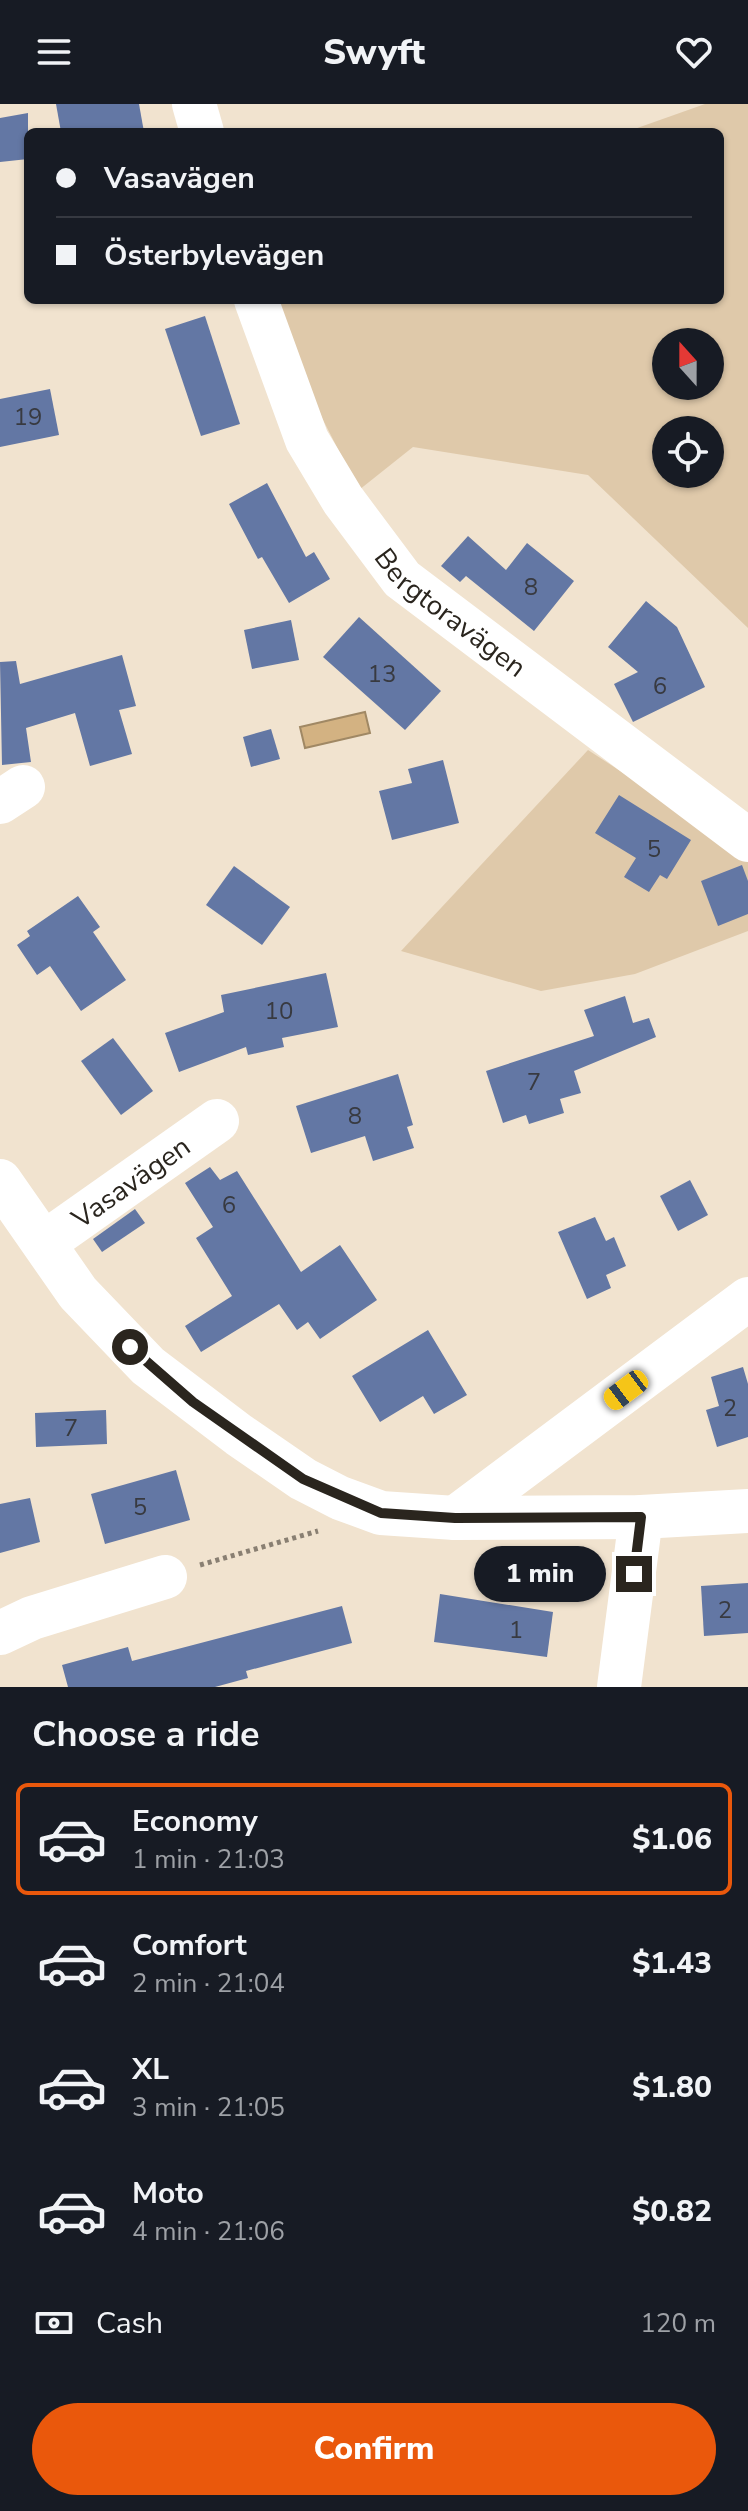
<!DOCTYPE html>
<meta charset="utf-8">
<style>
:root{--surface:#171b24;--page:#20242c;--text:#f1f3f6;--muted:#9ea1a6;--line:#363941;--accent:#ea580c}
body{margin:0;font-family:"Nunito Sans",sans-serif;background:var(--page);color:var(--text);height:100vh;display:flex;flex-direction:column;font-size:30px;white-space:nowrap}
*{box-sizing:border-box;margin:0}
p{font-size:26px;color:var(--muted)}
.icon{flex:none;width:44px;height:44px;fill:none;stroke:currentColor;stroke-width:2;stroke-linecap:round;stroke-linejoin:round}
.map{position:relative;height:1583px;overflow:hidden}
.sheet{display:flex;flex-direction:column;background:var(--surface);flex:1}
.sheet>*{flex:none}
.banner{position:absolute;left:24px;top:24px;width:700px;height:176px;border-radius:12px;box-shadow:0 2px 6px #0004;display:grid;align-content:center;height:176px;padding:0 32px;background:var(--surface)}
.needle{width:52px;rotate:339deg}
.buttons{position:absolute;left:652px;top:224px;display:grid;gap:16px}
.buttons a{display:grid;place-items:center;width:72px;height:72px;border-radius:50%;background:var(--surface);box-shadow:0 2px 6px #0004;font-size:40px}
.end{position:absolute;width:36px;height:36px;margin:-18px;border:10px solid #2a251e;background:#fff;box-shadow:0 0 0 4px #fff}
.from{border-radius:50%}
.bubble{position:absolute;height:56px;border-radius:28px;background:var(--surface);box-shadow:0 2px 6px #0004;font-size:26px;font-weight:800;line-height:56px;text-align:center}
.car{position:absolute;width:24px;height:48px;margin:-24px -12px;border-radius:10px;box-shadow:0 0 6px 2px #0007;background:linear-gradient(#f5c518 24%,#345 0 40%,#f5c518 0 76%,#345 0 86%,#f5c518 0)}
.banner b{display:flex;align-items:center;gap:28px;height:76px;font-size:30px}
.banner b+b{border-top:2px solid var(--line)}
.banner i{width:20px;height:20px;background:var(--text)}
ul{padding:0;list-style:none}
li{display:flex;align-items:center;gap:24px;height:112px;margin:0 16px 12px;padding:0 16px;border:4px solid transparent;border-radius:12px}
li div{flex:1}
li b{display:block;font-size:30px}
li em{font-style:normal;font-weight:800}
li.selected{border-color:var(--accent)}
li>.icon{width:72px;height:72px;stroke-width:1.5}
h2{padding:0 32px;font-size:36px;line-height:96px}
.pay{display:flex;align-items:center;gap:20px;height:88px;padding:0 32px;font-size:30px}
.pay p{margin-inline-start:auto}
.primary-button{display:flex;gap:16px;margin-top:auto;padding:16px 32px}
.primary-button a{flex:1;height:92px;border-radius:48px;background:var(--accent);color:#fff;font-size:32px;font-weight:800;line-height:92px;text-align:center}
header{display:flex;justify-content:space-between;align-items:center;height:104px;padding:0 32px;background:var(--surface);font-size:36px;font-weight:800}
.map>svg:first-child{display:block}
</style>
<header><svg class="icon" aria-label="menu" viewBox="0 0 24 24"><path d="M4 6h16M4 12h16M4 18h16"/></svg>Swyft<svg class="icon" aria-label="heart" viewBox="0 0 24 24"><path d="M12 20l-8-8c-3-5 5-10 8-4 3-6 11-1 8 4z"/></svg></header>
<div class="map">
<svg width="748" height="1583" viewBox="0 0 748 1583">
<rect width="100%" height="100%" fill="#f1e3cf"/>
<g fill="#dfc9aa" fill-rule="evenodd">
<path d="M705,0H748V524L588,371L413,343L359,386L322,314L275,196H720V28H626ZM666,238H710V282H666ZM666,326H710V370H666Z"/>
<path d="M588,646L700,719L748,758V827L635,870L541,887L401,847Z"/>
</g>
<path fill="#d3b282" stroke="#a08864" stroke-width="2" d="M365,608L370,629L305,644L300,623Z"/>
<g fill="#6377a4">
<path d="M56,0H139L144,28H61Z"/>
<path d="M28,9V55L0,58V14Z"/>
<path d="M205,212L240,320L201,332L165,225Z"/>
<path d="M50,285L59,331L0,343V295Z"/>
<path d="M267,379L306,453L314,448L330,475L289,499L262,453L258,455L229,400Z"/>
<path d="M468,432L506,466L527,439L574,477L534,527L466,472L460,478L441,462Z"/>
<path d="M646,497L677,523L705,583L633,618L614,580L638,568L608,543Z"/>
<path d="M359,513L441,587L405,626L323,553Z"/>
<path d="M291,516L299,556L252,565L244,526Z"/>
<path d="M122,551L136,602L119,606L132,650L90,662L75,609L26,624L31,658L2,661L0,558L16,557L20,580Z"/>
<path d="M271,625L280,655L251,663L243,633Z"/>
<path d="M443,656L459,719L392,736L379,687L412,679L408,665Z"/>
<path d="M619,691L691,736L667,775L660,771L649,788L624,773L636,754L595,729Z"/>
<path d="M742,761L748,777V810L718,822L701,777Z"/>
<path d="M234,762L290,803L262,841L206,801Z"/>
<path d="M78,792L100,823L93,828L126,876L81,907L50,862L37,871L17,841L30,832L27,827Z"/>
<path d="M326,869L338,923L282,934L284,943L248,951L246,943L179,968L165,929L224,908L221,891Z"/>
<path d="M625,892L633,919L649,914L656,933L574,967L581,989L560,995L564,1009L529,1020L526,1011L503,1019L486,967L594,932L584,906Z"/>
<path d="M113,934L153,987L121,1011L81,957Z"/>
<path d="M398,970L413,1021L407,1023L414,1044L373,1057L365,1032L311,1049L296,1002Z"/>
<path d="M210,1063L220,1076L237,1067L301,1168L340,1141L377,1196L320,1235L308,1218L297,1226L279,1200L201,1248L185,1222L232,1192L196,1134L213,1123L185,1079Z"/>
<path d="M690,1076L708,1111L678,1127L660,1092Z"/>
<path d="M135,1105L145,1119L102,1148L93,1135Z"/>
<path d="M595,1113L606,1137L614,1133L626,1162L606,1171L611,1184L587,1195L558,1128Z"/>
<path d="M428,1226L467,1291L434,1310L423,1292L380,1318L352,1272Z"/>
<path d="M743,1263L748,1280V1333L717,1343L706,1306L719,1302L711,1273Z"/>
<path d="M106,1306L107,1340L36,1343L35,1309Z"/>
<path d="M176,1366L190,1416L105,1440L91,1390Z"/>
<path d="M30,1394L40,1438L0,1449V1400Z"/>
<path d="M748,1479V1529L704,1532L701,1482Z"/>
<path d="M440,1490L553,1508L547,1553L434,1538Z"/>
<path d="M342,1502L352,1539L246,1567L248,1574L215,1583H68L62,1561L128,1543L132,1557Z"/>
</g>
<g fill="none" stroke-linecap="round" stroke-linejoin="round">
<path stroke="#897f72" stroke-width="5" stroke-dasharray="4 4" stroke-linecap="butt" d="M200,1461L318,1427"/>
<g stroke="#fff" stroke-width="44">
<path d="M194,0L202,28"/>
<path id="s1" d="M256,196L307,336L343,396L402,475L748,736"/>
<path d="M0,698L23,683"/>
<path d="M0,1077L78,1189L148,1262L239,1331L303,1375L340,1394L381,1409L455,1414L641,1413L748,1407"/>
<path id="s2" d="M44,1139L217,1017"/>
<path d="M455,1414L748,1195"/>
<path d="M0,1529L32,1514L165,1473"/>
<path d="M619,1583L641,1413"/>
</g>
</g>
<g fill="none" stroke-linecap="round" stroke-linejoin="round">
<path stroke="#2a251e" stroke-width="10" d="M130,1243L193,1298L303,1375L381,1409L455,1414L641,1413L634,1470"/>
</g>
<g text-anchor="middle" stroke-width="6" stroke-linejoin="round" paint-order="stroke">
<g font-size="24" fill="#383a40">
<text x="28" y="321">19</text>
<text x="531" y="491">8</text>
<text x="382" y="578">13</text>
<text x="660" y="590">6</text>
<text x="654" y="753">5</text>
<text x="279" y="915">10</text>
<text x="534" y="986">7</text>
<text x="355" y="1020">8</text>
<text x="229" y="1109">6</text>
<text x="730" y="1312">2</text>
<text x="71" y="1332">7</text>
<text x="140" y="1411">5</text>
<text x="725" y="1514">2</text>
<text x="516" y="1534">1</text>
</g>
<g font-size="28" fill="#2a251e" stroke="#fef0dd">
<text dy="10" stroke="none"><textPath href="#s1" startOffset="376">Bergtoravägen</textPath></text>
<text dy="10" stroke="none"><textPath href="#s2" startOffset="106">Vasavägen</textPath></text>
</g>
</g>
</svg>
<div class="buttons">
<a><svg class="needle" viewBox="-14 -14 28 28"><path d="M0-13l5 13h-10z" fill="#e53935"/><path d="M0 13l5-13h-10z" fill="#9ea1a6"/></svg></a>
<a><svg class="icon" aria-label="locate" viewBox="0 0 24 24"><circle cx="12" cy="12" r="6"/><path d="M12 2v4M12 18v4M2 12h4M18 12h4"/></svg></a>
</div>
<i class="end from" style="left:130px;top:1243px"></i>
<i class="end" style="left:634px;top:1470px"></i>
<div class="bubble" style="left:474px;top:1442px;width:132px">1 min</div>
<i class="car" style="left:626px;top:1286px;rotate:233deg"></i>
<div class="banner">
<b><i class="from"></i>Vasavägen</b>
<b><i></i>Österbylevägen</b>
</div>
</div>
<section class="sheet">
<h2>Choose a ride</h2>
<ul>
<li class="selected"><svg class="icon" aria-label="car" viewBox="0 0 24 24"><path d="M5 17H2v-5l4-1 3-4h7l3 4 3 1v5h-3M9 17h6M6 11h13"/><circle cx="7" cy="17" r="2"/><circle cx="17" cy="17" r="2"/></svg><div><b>Economy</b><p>1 min · 21:03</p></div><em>$1.06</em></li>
<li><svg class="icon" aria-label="car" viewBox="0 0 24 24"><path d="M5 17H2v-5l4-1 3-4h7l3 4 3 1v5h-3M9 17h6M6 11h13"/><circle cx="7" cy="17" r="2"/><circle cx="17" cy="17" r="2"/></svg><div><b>Comfort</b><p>2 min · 21:04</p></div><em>$1.43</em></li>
<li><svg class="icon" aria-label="car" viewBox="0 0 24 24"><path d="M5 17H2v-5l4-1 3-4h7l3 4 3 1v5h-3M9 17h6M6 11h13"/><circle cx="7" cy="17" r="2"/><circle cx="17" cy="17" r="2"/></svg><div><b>XL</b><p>3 min · 21:05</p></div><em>$1.80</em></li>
<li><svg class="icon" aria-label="car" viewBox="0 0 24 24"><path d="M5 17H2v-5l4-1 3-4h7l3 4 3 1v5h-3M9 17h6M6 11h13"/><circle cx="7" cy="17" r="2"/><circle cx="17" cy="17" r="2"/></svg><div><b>Moto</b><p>4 min · 21:06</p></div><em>$0.82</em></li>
</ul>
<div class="pay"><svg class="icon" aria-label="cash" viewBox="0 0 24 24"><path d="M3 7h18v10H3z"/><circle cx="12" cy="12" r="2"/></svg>Cash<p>120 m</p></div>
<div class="primary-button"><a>Confirm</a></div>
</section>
